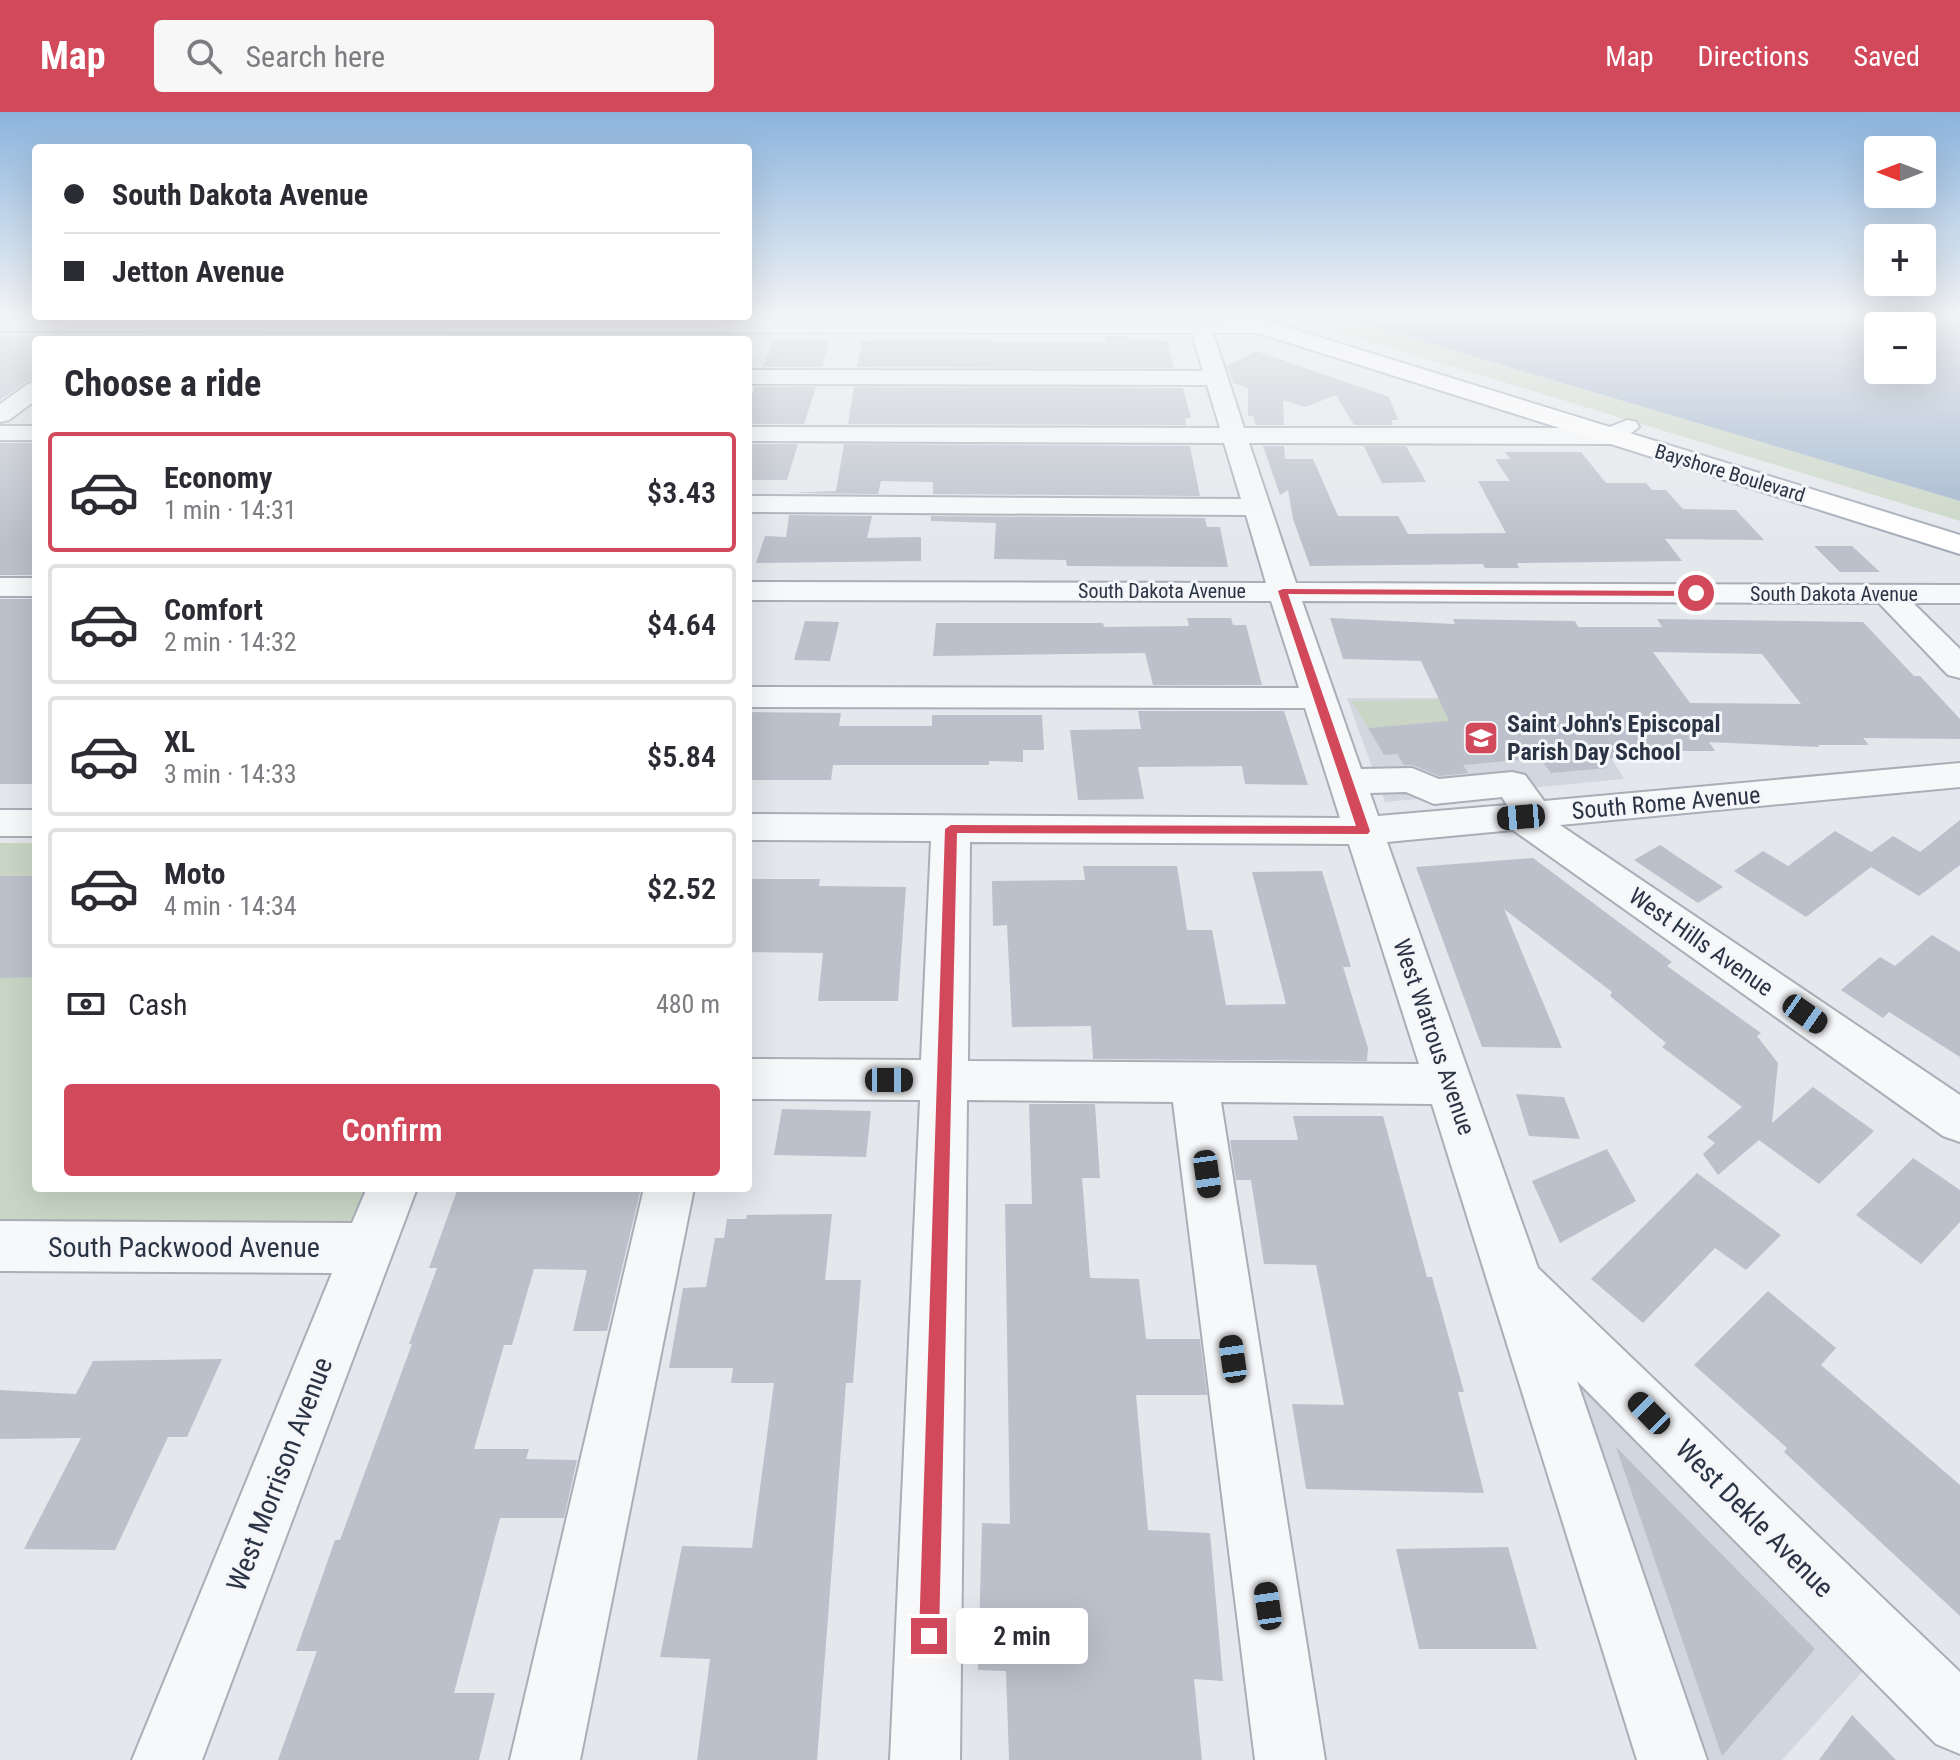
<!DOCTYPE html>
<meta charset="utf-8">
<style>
:root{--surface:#fff;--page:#f7f7f7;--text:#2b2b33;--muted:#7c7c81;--line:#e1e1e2;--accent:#d1495b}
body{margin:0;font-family:"Roboto Condensed",sans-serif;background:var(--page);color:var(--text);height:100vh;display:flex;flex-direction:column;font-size:30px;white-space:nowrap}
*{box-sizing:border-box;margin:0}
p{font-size:26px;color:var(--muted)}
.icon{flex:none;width:44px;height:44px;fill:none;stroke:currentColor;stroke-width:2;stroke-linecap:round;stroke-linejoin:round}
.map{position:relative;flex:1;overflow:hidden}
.panel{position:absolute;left:32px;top:224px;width:720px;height:856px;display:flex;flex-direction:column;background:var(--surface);border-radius:8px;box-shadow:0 8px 32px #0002}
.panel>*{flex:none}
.guide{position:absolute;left:32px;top:32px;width:720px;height:176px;border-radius:8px;box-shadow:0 8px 32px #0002;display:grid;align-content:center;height:176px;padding:0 32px;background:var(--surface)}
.needle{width:52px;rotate:270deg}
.buttons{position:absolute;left:1864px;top:24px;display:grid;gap:16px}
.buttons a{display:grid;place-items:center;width:72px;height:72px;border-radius:8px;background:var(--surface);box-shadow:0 8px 32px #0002;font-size:40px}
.end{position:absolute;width:36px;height:36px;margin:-18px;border:10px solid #d1495b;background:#fff;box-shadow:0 0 0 4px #fff}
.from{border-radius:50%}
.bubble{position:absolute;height:56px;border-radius:8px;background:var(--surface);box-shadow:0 8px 32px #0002;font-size:26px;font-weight:600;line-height:56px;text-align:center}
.car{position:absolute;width:24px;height:48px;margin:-24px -12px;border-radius:10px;box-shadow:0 0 6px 2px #0007;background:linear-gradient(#222 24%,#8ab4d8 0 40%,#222 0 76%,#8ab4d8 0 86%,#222 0)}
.guide b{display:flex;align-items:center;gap:28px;height:76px;font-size:30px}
.guide b+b{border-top:2px solid var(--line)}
.guide i{width:20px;height:20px;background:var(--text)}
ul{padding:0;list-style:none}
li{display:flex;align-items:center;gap:24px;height:120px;margin:0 16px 12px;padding:0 16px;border:4px solid var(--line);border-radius:8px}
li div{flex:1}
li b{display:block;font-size:30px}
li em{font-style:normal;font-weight:600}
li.selected{border-color:var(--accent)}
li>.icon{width:72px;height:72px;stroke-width:1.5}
h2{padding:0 32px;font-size:36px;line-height:96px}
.pay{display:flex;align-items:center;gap:20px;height:88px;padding:0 32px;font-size:30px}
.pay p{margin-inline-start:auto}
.cta{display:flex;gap:16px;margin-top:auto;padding:16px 32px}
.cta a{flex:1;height:92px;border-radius:8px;background:var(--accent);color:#fff;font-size:32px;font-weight:600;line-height:92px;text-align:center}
header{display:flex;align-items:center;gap:48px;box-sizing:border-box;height:112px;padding:0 40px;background:var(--accent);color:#fff}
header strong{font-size:38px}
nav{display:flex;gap:44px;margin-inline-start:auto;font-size:28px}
.search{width:560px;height:72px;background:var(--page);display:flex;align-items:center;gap:20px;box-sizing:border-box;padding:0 28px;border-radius:8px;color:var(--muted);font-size:30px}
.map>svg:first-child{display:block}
</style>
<header>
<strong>Map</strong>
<div class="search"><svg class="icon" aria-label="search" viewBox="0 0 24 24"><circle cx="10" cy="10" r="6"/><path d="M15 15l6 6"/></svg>Search here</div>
<nav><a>Map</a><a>Directions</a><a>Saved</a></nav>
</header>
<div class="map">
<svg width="1960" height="1648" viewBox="0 0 1960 1648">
<rect width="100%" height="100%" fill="#e4e7ec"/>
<g fill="#d2d6de">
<path d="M752,203H981V211H749Z"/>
<path d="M1347,586H1575L1624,667L1385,690Z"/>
<path d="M1571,1255L1871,1550L1782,1648H1704Z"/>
</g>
<g fill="#c9d6c5">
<path d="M1283,203H1334L1960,389V409Z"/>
<path d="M1487,587L1439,615L1435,610L1368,616L1352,589Z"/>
<path d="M0,731H36V1076H367L350,1115L0,1112Z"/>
</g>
<path fill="#9fb4cc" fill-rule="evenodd" d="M1334,203H1960V389ZM1878,214H1922V258H1878Z"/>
<g fill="#bbc0ca" fill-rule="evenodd">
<path d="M1104,224H1129L1130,228L1167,229L1174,256L857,255L862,229L991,227V231H1106Z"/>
<path d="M0,225H36V267L26,270L0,288Z"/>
<path d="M774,228H813L830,229L822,255H763Z"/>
<path d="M1256,239L1389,285L1398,308H1391L1393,313H1354L1336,283L1305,295L1283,288L1284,313H1256L1253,304H1248V276L1233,271L1227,254Z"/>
<path d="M754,275H816L804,312H748V298Z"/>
<path d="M854,275L1183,276L1191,306H1185L1186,313L848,312Z"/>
<rect x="0" y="331" width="36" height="132"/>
<path d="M748,332H798L787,368H748Z"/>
<path d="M844,332L1190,334L1200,384L933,382V370L881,369L878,382L792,381L836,379Z"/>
<path d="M1263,334H1284L1285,347H1313L1338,404H1398L1408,422L1506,421L1478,369H1510L1495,347H1510L1505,340H1581L1606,371H1646L1652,378H1666L1683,397L1736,398L1764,428L1665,427L1682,449L1517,451L1519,456H1485L1483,452L1310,454L1293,407L1288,378L1280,383Z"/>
<path d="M1364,334H1406L1426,370L1382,371Z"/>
<path d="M789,403L872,404L867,426L921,425V449L756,451L765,424L786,425Z"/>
<path d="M931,404L1205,406L1207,415H1220L1228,455L1067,454L1066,448L994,447L996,411L931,409Z"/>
<path d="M1814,434H1852L1880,460H1840Z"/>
<rect x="0" y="487" width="36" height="185"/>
<path d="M1187,506H1231L1233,513H1246L1262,573H1153L1145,541L933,544L936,511H1103L1104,515L1189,514Z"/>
<path d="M1330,506L1455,512L1453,507L1575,509L1578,515H1662L1657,507L1863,510L1914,564H1920L1960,607V627L1863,626L1869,633H1818L1819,635L1709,630L1715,639H1658L1663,647L1600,646L1607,656L1551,661L1540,646L1463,653L1468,661L1439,664L1413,653H1404L1397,642L1384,643L1368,616L1449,609L1421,549L1343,547ZM1653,540L1762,542L1801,592L1690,591Z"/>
<path d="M805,509L839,510L830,549L794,548Z"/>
<path d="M1138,599H1284L1308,673L1245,672L1242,654L1138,655L1144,687L1078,688L1070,618L1141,617Z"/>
<path d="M748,600L841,601L839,614H932V603H1042L1044,638H1023V650L989,649V653H833L831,668H748Z"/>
<path d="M1960,708V753L1919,784L1871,755L1806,805L1734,759L1763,739L1788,754L1835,719L1871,740L1893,724L1920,740Z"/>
<path d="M1660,733L1723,775L1698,791L1634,748Z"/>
<path d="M1533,746L1672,850L1667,854L1761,921L1757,924L1778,951L1772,1011L1813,975L1874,1019L1819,1072L1759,1028L1718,1063L1703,1042L1715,1031L1707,1025L1742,995L1662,935L1666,931L1610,884L1612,880L1504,797L1562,936L1482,935L1416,755Z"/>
<path d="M1083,754H1177L1187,818H1212L1226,893L1286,892L1252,760L1322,759L1351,855H1343L1368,936L1367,949L1093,947L1091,914L1012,915L1007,813L993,814L992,769L1085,768Z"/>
<path d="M0,764H36V865L0,866Z"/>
<path d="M748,767H820L819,774L906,775L898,889H818L823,841L748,840Z"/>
<path d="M1932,823L1960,840V945L1889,900L1883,906L1841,878L1880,845L1895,854Z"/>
<path d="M1516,982L1564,985L1580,1027L1529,1024Z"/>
<path d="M1029,992H1095L1100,1066H1082L1090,1166L1139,1167L1146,1227H1200L1207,1283H1136L1148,1418L1210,1421L1223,1569L1194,1567L1202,1648H1009L1006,1559L978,1558L982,1411L1010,1412L1005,1092H1032Z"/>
<path d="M782,997L871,999L866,1045L774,1043Z"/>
<path d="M1293,1004H1383L1427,1165H1432L1464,1280H1458L1484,1381L1306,1377L1292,1292L1344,1293L1316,1153L1264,1152L1251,1068H1236L1230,1028H1298Z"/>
<path d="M1607,1037L1636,1089L1560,1131L1532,1069Z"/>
<path d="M1913,1046L1960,1078V1110L1921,1152L1856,1103Z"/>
<path d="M1697,1061L1781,1123L1746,1158L1715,1136L1643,1211L1591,1167Z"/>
<path d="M458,1076H641L607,1219H573L587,1158L534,1157L512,1233H504L474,1337H529L526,1347L577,1348L564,1406H500L454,1581H495L479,1648H278L317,1539H296L335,1428H340L412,1232H409L437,1156H429Z"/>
<path d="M832,1102L825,1168H861L853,1271H846L817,1648H697L710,1547L660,1545L682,1434L752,1436L774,1271H731L733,1256H669L683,1176L706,1175L715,1126H724L727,1107H746L747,1103Z"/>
<path d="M1768,1179L1836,1236L1821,1253L1960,1373V1504L1784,1340L1787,1336L1694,1253Z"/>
<path d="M222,1247L187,1325H168L115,1438L24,1437L81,1326L0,1327V1278L76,1282L93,1249Z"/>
<path d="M1616,1335L1815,1537L1722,1644Z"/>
<path d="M1508,1435L1537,1537H1419L1396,1437Z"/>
<path d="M1852,1603L1896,1648H1819Z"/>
</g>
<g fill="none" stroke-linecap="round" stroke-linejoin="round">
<g stroke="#a9aeb7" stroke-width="4">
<g id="minor">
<path d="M1187,203H1207L1209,209H1264L1275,215L1264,221H1213L1244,316H1607L1627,308L1636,310L1639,315L1621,329L1612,332L1249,331L1296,471L1960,473V491H1913L1960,537V566L1948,563L1879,491L1302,489L1361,657L1412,656L1439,667L1512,660L1525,663L1544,689L1960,651V675L1560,713L1960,983V1030L1943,1024L1513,718L1387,730L1538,1156L1960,1560V1642L1936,1632L1577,1269L1707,1648H1637L1432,992L1221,990L1325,1648H1255L1173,990L967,988L960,1648H890L920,988L748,987V947L921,948L931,729L748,728V702L1340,706L1305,596L748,595V575L1299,576L1271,489L748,488V470L1266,471L1246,403L748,400V384L1241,387L1224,331L748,329V315L1220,316L1207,273L748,272V258L1203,259L1192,221L0,219V207L1188,208ZM1406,680L1434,692L1502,685L1507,693L1378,704L1370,681ZM970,730L1349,732L1419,952L968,949Z"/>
<path d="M36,270V288L9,308L0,310V292L28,272Z"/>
<rect x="0" y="314" width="36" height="14"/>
<rect x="0" y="466" width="36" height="18"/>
<rect x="0" y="698" width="36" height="26"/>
<path d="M367,1076H417L202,1648H132L332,1161L0,1159V1109L352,1111Z"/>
<path d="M644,1076H694L580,1648H510Z"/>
</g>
</g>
<g stroke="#a3abb8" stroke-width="4">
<path id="major" d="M1214,203H1247L1960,423V442L1217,208Z"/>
</g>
<use href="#minor" fill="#f7f8fa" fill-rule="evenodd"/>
<use href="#major" fill="#fff" fill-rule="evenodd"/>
</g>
<linearGradient id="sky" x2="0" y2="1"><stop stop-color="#8bb4dd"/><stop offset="0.47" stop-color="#f3f4f6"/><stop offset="1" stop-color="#f3f4f6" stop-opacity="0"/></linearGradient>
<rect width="1960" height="433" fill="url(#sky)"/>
<path fill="#d1495b" d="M1283,477L1696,479L1701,481L1696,484L1288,482L1370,719L1368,722L957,721L939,1524L936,1532L929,1535L922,1532L919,1524L945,717L951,713L1356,714L1278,479Z"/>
<defs>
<g id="school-square" transform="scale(1.8)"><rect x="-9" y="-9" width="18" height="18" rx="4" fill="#d1495b" stroke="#f4f6f9"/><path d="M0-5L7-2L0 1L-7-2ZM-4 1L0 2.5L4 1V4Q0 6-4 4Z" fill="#fff"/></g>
</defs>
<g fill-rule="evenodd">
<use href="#school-square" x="1481" y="626"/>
</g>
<g text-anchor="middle" stroke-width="6" stroke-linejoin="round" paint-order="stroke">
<g font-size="20" fill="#2b3445" stroke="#f4f6f9">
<text transform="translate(1730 361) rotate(17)" y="7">Bayshore Boulevard</text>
<text x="1162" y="486">South Dakota Avenue</text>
<text x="1834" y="489">South Dakota Avenue</text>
</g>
<g font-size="24" font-weight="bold" fill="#2b3445" stroke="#f4f6f9" text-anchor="start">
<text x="1507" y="620">Saint John's Episcopal<tspan x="1507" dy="28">Parish Day School</tspan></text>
</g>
<g font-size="24" fill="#2b3445" stroke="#f4f6f9">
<text transform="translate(1666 691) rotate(-5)" y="8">South Rome Avenue</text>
<text transform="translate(1701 830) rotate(35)" y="8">West Hills Avenue</text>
<text transform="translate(1434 925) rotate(71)" y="8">West Watrous Avenue</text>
</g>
<g font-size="28" fill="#2b3445" stroke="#f4f6f9">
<text x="184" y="1145">South Packwood Avenue</text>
<text transform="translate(279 1362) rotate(-69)" y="10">West Morrison Avenue</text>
<text transform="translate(1755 1406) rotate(45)" y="10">West Dekle Avenue</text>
</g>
</g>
</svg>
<div class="buttons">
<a><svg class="needle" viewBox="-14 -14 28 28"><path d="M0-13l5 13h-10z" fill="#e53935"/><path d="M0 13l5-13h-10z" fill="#7c7c81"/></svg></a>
<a>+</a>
<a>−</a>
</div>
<i class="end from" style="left:1696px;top:481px"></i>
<i class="end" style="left:929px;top:1524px"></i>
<div class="bubble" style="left:956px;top:1496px;width:132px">2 min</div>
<i class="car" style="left:1521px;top:705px;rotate:265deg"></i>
<i class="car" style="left:1805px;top:902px;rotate:125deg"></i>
<i class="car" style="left:889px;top:968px;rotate:90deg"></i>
<i class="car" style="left:1207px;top:1062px;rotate:172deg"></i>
<i class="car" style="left:1233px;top:1247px;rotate:352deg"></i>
<i class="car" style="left:1649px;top:1301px;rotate:315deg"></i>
<i class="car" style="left:1268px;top:1494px;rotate:352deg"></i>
<div class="guide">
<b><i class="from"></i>South Dakota Avenue</b>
<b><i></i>Jetton Avenue</b>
</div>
<section class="panel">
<h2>Choose a ride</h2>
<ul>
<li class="selected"><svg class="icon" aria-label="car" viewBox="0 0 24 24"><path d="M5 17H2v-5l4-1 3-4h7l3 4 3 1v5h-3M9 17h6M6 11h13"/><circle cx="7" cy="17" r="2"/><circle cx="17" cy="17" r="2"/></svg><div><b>Economy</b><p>1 min · 14:31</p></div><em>$3.43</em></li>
<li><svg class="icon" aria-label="car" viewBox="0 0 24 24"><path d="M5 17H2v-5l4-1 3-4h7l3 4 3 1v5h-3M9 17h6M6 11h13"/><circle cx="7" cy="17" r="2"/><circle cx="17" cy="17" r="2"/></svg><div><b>Comfort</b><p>2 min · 14:32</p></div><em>$4.64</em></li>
<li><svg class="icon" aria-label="car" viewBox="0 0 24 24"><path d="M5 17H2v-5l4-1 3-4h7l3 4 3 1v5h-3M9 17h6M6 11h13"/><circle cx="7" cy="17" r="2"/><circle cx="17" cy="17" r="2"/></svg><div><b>XL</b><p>3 min · 14:33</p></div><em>$5.84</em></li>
<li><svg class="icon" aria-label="car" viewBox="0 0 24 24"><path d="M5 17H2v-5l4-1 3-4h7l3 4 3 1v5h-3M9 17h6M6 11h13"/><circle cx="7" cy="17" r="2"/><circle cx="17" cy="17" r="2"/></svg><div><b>Moto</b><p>4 min · 14:34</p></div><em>$2.52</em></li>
</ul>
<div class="pay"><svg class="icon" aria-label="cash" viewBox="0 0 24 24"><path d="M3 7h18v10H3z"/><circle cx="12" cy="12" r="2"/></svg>Cash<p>480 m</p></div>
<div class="cta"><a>Confirm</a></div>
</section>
</div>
